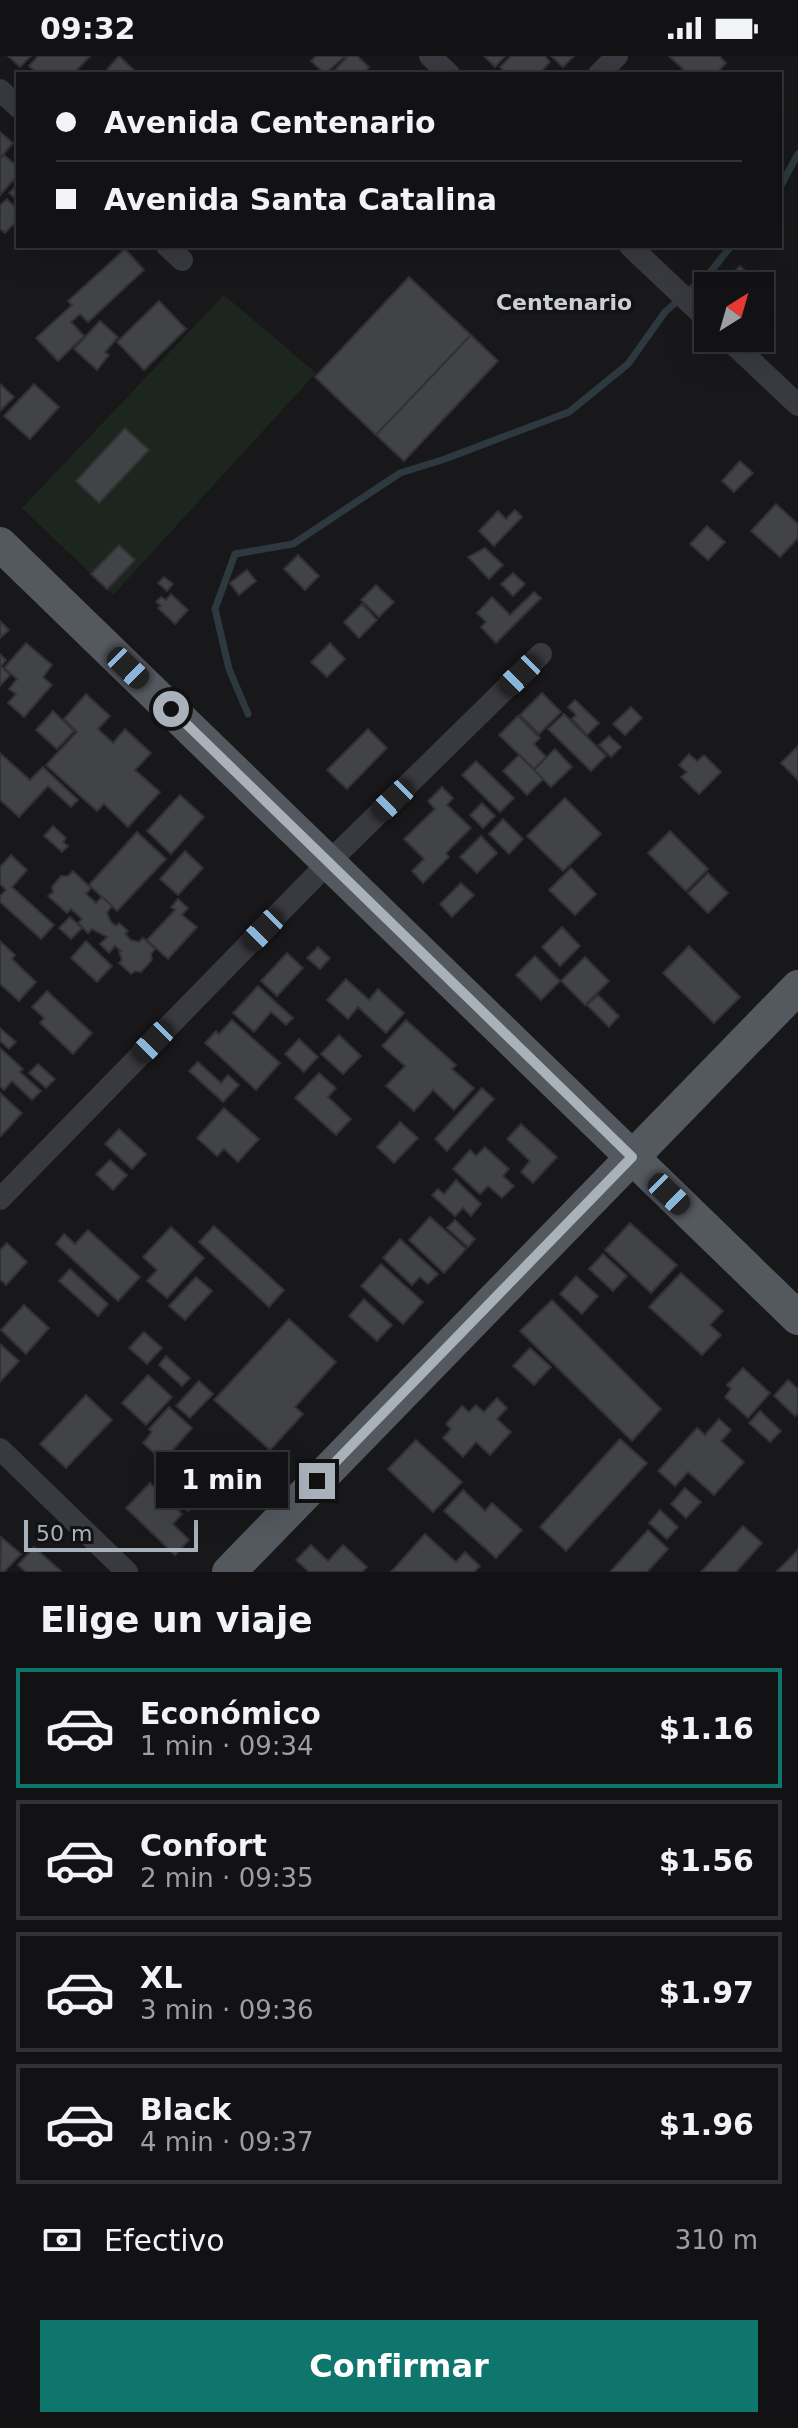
<!DOCTYPE html>
<html lang="es">
<meta charset="utf-8">
<style>
:root{--surface:#121214;--page:#1b1b1d;--text:#f1f3f6;--muted:#9c9ea0;--line:#313234;--accent:#0f766e}
body{margin:0;font-family:"DejaVu Sans",sans-serif;background:var(--page);color:var(--text);height:100vh;display:flex;flex-direction:column;font-size:30px;white-space:nowrap}
*{box-sizing:border-box;margin:0}
p{font-size:26px;color:var(--muted)}
.icon{flex:none;width:44px;height:44px;fill:none;stroke:currentColor;stroke-width:2;stroke-linecap:round;stroke-linejoin:round}
.map{position:relative;height:1516px;overflow:hidden}
.drawer{display:flex;flex-direction:column;background:var(--surface);flex:1}
.drawer>*{flex:none}
.top-card{position:absolute;left:16px;top:16px;width:766px;height:176px;border-radius:0px;box-shadow:0 8px 32px #0002,0 0 0 2px var(--line);display:grid;align-content:center;height:176px;padding:0 40px;background:var(--surface)}
.needle{width:52px;rotate:37deg}
.controls{position:absolute;left:694px;top:216px;display:grid;gap:16px}
.controls a{display:grid;place-items:center;width:80px;height:80px;border-radius:0px;background:var(--surface);box-shadow:0 8px 32px #0002,0 0 0 2px var(--line);font-size:40px}
.scale{position:absolute;left:24px;bottom:20px;width:174px;box-sizing:border-box;padding-left:8px;border:4px solid #a9b1bb;border-top:0;font-size:22px;line-height:28px;white-space:nowrap;color:#a9b1bb;-webkit-text-stroke:6px #131315;paint-order:stroke}
.end{position:absolute;width:36px;height:36px;margin:-18px;border:10px solid #a9b1bb;background:#111;box-shadow:0 0 0 4px #111}
.from{border-radius:50%}
.bubble{position:absolute;height:56px;border-radius:0px;background:var(--surface);box-shadow:0 8px 32px #0002,0 0 0 2px var(--line);font-size:26px;font-weight:800;line-height:56px;text-align:center}
.car{position:absolute;width:24px;height:48px;margin:-24px -12px;border-radius:10px;box-shadow:0 0 6px 2px #0007;background:linear-gradient(#222 24%,#8ab4d8 0 40%,#222 0 76%,#8ab4d8 0 86%,#222 0)}
.top-card b{display:flex;align-items:center;gap:28px;height:76px;font-size:30px}
.top-card b+b{border-top:2px solid var(--line)}
.top-card i{width:20px;height:20px;background:var(--text)}
ul{padding:0;list-style:none}
li{display:flex;align-items:center;gap:24px;height:120px;margin:0 16px 12px;padding:0 24px;border:4px solid var(--line);border-radius:0px}
li div{flex:1}
li b{display:block;font-size:30px}
li em{font-style:normal;font-weight:800}
li.active{border-color:var(--accent)}
li>.icon{width:72px;height:72px;stroke-width:1.5}
h2{padding:0 40px;font-size:36px;line-height:96px}
.pay{display:flex;align-items:center;gap:20px;height:88px;padding:0 40px;font-size:30px}
.pay p{margin-inline-start:auto}
.button{display:flex;gap:16px;margin-top:auto;padding:16px 40px}
.button a{flex:1;height:92px;border-radius:0px;background:var(--accent);color:#fff;font-size:32px;font-weight:800;line-height:92px;text-align:center}
.status{display:flex;justify-content:space-between;align-items:center;height:56px;padding:0 40px;background:var(--surface);direction:ltr}
.status svg{height:22px;fill:currentColor}
.map>svg:first-child{display:block}
</style>
<div class="status"><b>09:32</b><svg viewBox="0 0 49 12"><path d="M0 12V9h3v3zM5 12V6h3v6zM10 12V3h3v9zM15 12V0h3v12zM26 1h20v11H26zM47 4h2v5h-2z"/></svg></div>
<div class="map">
<svg width="798" height="1516" viewBox="0 0 798 1516">
<rect width="100%" height="100%" fill="#18181a"/>
<path fill="#1d261e" d="M224,239L316,317L113,539L22,452Z"/>
<g fill="none" stroke-linecap="round" stroke-linejoin="round">
<g stroke="#2d393f" stroke-width="7">
<path d="M780,131L798,98"/>
<path d="M248,658L229,613L215,553L235,498L293,488L400,417L445,403L569,356L628,308L665,256L712,214L731,190"/>
</g>
</g>
<g fill="#424347" stroke="#323236" stroke-width="2">
<path d="M8,0H31L20,11Z"/>
<path d="M38,0H90L73,18H38L29,10Z"/>
<path d="M119,0L138,18H103Z"/>
<path d="M316,0H345L325,18L311,5Z"/>
<path d="M348,0H357L369,11L363,18H331Z"/>
<path d="M484,0H505L495,11Z"/>
<path d="M511,0H545L550,6L539,18H507L500,11Z"/>
<path d="M551,0H574L563,11Z"/>
<path d="M669,0H719L726,7L716,18H678L683,13Z"/>
<path d="M0,76L13,87L0,102Z"/>
<path d="M4,99L18,111V119L0,139V103Z"/>
<path d="M18,122V145L9,137L17,129L14,126Z"/>
<path d="M7,143L18,154V164L5,177L0,173V149Z"/>
<path d="M125,193L144,214L88,266L80,258L71,266L84,280L58,305L36,282L72,249L68,245Z"/>
<path d="M740,210L754,223L747,230H738L729,221Z"/>
<path d="M409,221L471,279L376,379L315,321Z"/>
<path d="M159,245L186,273L144,314L117,286Z"/>
<path d="M100,265L118,281L105,296L109,299L97,314L74,293Z"/>
<path d="M471,279L498,305L404,405L376,379Z"/>
<path d="M0,328L14,341L0,355Z"/>
<path d="M34,328L59,351L30,383L4,360Z"/>
<path d="M125,372L149,394L99,447L76,425Z"/>
<path d="M740,405L753,417L734,436L722,425Z"/>
<path d="M776,448L798,468V482L780,501L751,475Z"/>
<path d="M515,454L522,461L494,490L479,475L498,455L506,463Z"/>
<path d="M707,470L725,486L708,504L690,488Z"/>
<path d="M119,489L135,504L107,533L91,518Z"/>
<path d="M485,492L503,509L489,523L468,501Z"/>
<path d="M298,499L319,520L305,534L284,513Z"/>
<path d="M247,514L256,525L239,539L230,527Z"/>
<path d="M513,517L525,528L513,540L501,528Z"/>
<path d="M164,521L173,528L167,535L158,527Z"/>
<path d="M376,529L394,546L379,561L361,544Z"/>
<path d="M534,536L541,542L496,587L481,571L486,566L477,557L492,541L510,559Z"/>
<path d="M171,538L188,554L175,568L158,552L161,550L156,546L161,541L166,544Z"/>
<path d="M362,548L377,564L359,582L344,566Z"/>
<path d="M0,565L9,574L0,582Z"/>
<path d="M26,587L52,609L43,621L52,629L24,661L8,647L16,638L9,633L17,623L4,612Z"/>
<path d="M330,587L345,603L327,621L311,606Z"/>
<path d="M0,598L6,604L1,610L10,619L0,630Z"/>
<path d="M542,637L561,656L539,678L520,659Z"/>
<path d="M86,638L110,660L98,673L113,687L125,673L151,697L135,714L160,736L128,771L104,748L97,755L46,709L77,676L64,663Z"/>
<path d="M575,644L599,667L587,679L572,663L576,659L568,651Z"/>
<path d="M631,651L642,662L625,679L613,668Z"/>
<path d="M53,655L74,675L57,693L36,674Z"/>
<path d="M564,658L606,700L591,715L548,673Z"/>
<path d="M518,660L540,682L534,688L546,701L534,713L499,679Z"/>
<path d="M368,673L387,692L347,733L327,714Z"/>
<path d="M609,680L621,691L611,701L599,689Z"/>
<path d="M798,690V724L781,707Z"/>
<path d="M555,693L572,711L551,731L534,714Z"/>
<path d="M0,697L30,724L43,711L78,744L71,751L48,730L19,761L0,744Z"/>
<path d="M689,698L697,705L704,699L721,716L699,738L681,721L687,716L679,709Z"/>
<path d="M519,699L543,723L527,739L503,715Z"/>
<path d="M476,705L514,742L500,756L462,719Z"/>
<path d="M442,731L453,742L447,749L471,772L446,797L449,801L423,827L412,815L424,803L404,783L435,753L428,745Z"/>
<path d="M180,739L204,761L171,798L147,775Z"/>
<path d="M565,742L601,778L563,815L527,780Z"/>
<path d="M482,747L495,760L483,772L470,759Z"/>
<path d="M503,763L523,783L509,798L489,778Z"/>
<path d="M53,770L66,782L63,786L68,790L62,796L44,780Z"/>
<path d="M670,775L708,813L686,835L648,797Z"/>
<path d="M137,776L166,803L117,855L89,829Z"/>
<path d="M481,780L497,797L477,817L460,801Z"/>
<path d="M185,795L203,812L178,839L160,823Z"/>
<path d="M11,799L27,814L12,831L54,869L41,883L0,846V840L6,834L0,828V811Z"/>
<path d="M571,812L596,838L575,859L549,834Z"/>
<path d="M73,815L91,832L86,838L96,847L102,841L112,850L107,857L111,866L116,870L119,867L128,875L125,878L131,884L139,886L143,882L155,893L151,898L152,904L141,916L135,915L131,918L119,907L122,904L119,896L121,895L115,890L109,897L100,888L107,881L92,873L88,877L78,867L82,863L71,853L67,857L48,840L53,836L52,831L61,820H68Z"/>
<path d="M708,817L728,837L708,857L688,837Z"/>
<path d="M461,827L474,839L452,861L440,848Z"/>
<path d="M178,843L188,852L182,859L197,871L168,903L147,884L175,854L171,851Z"/>
<path d="M70,861L82,872L71,883L59,872Z"/>
<path d="M562,871L580,890L560,910L542,891Z"/>
<path d="M0,885L15,899L12,903L36,926L19,945L0,928Z"/>
<path d="M86,885L112,910L97,926L71,902Z"/>
<path d="M689,890L740,941L714,967L663,917Z"/>
<path d="M318,891L330,902L320,913L307,902Z"/>
<path d="M287,897L303,912L277,940L261,925Z"/>
<path d="M535,900L560,925L541,944L516,919Z"/>
<path d="M585,901L609,925L585,949L561,925Z"/>
<path d="M346,923L369,944L378,933L404,957L386,977L358,951L348,963L327,944Z"/>
<path d="M258,930L293,962L286,969L271,956L254,976L233,957Z"/>
<path d="M47,935L92,977L73,998L40,967L44,962L32,951Z"/>
<path d="M598,939L619,960L609,971L587,949Z"/>
<path d="M232,964L280,1007L256,1034L205,987L216,975L219,978Z"/>
<path d="M406,964L456,1009L452,1013L474,1032L454,1054L433,1034L414,1055L386,1030L405,1010L382,990Z"/>
<path d="M0,972L16,986L9,993L0,985Z"/>
<path d="M339,979L361,1000L343,1018L321,998Z"/>
<path d="M299,983L318,1001L304,1016L285,998Z"/>
<path d="M0,992L23,1013L20,1016L41,1035L32,1044L12,1025L4,1034L0,1030Z"/>
<path d="M198,1006L221,1027L228,1019L239,1029L223,1046L189,1015Z"/>
<path d="M38,1008L55,1023L46,1032L29,1017Z"/>
<path d="M319,1017L336,1032L328,1041L351,1063L336,1079L295,1042Z"/>
<path d="M482,1032L494,1043L447,1095L435,1083Z"/>
<path d="M0,1037L22,1057L1,1080L0,1079Z"/>
<path d="M224,1052L259,1083L238,1106L224,1093L217,1100L197,1082Z"/>
<path d="M400,1066L418,1082L394,1107L377,1091Z"/>
<path d="M521,1068L557,1101L533,1127L521,1116L530,1105L507,1083Z"/>
<path d="M119,1073L146,1098L132,1113L105,1088Z"/>
<path d="M485,1091L509,1113L503,1120L514,1130L502,1142L488,1130L480,1138L453,1113L470,1094L476,1100Z"/>
<path d="M110,1104L127,1119L113,1134L96,1118Z"/>
<path d="M456,1124L481,1148L471,1160L463,1152L455,1160L432,1139L438,1133L444,1138Z"/>
<path d="M430,1161L466,1193L444,1217L409,1184Z"/>
<path d="M455,1164L475,1183L468,1191L447,1172Z"/>
<path d="M630,1167L677,1209L651,1237L605,1194Z"/>
<path d="M214,1170L284,1234L269,1251L199,1186Z"/>
<path d="M171,1171L204,1202L167,1242L147,1225L157,1214L143,1201Z"/>
<path d="M88,1174L140,1221L118,1245L56,1188L64,1178L75,1188Z"/>
<path d="M400,1183L438,1218L428,1228L420,1221L412,1229L383,1202Z"/>
<path d="M7,1187L27,1206L6,1229L0,1223V1194Z"/>
<path d="M603,1198L627,1220L613,1235L589,1213Z"/>
<path d="M381,1208L423,1246L403,1268L361,1230Z"/>
<path d="M70,1213L108,1248L98,1260L59,1225Z"/>
<path d="M681,1217L723,1255L710,1269L721,1279L702,1299L649,1251Z"/>
<path d="M576,1220L598,1240L582,1258L560,1238Z"/>
<path d="M196,1221L212,1235L185,1264L169,1250Z"/>
<path d="M364,1243L392,1269L377,1285L349,1260Z"/>
<path d="M552,1244L661,1353L632,1385L520,1275Z"/>
<path d="M24,1249L49,1272L26,1298L1,1274Z"/>
<path d="M289,1263L336,1306L295,1351L303,1358L270,1394L214,1344Z"/>
<path d="M144,1276L162,1292L147,1308L129,1292Z"/>
<path d="M0,1288L19,1305L0,1326Z"/>
<path d="M530,1292L551,1311L534,1329L513,1310Z"/>
<path d="M166,1300L190,1322L182,1330L159,1309Z"/>
<path d="M743,1312L770,1337L748,1362L725,1341L731,1333L727,1329Z"/>
<path d="M148,1319L172,1341L146,1369L122,1347Z"/>
<path d="M788,1324L798,1333V1357L795,1360L774,1340Z"/>
<path d="M199,1325L213,1338L190,1362L176,1350Z"/>
<path d="M86,1339L112,1364L66,1412L40,1388Z"/>
<path d="M497,1342L507,1352L497,1363L511,1376L490,1399L476,1386L463,1401L443,1382L451,1373L446,1368L462,1350L469,1356L476,1349L484,1356Z"/>
<path d="M169,1351L192,1372L163,1405L143,1387L152,1376L149,1373Z"/>
<path d="M760,1355L781,1375L770,1386L749,1367Z"/>
<path d="M719,1363L731,1374L721,1385L744,1406L714,1439L688,1416L675,1430L658,1415L697,1372L705,1379Z"/>
<path d="M620,1383L647,1407L566,1495L540,1471Z"/>
<path d="M416,1384L462,1426L433,1456L388,1413Z"/>
<path d="M174,1413L203,1441L188,1455L158,1431Z"/>
<path d="M150,1427L182,1458L173,1468L189,1484L175,1499L126,1452Z"/>
<path d="M685,1432L701,1446L686,1462L671,1448Z"/>
<path d="M463,1434L485,1455L492,1447L522,1474L496,1502L444,1455Z"/>
<path d="M660,1454L678,1471L667,1483L649,1467Z"/>
<path d="M743,1470L762,1487L736,1516H701Z"/>
<path d="M648,1474L668,1493L647,1516H610Z"/>
<path d="M425,1478L456,1506L465,1496L480,1510L474,1516H391Z"/>
<path d="M1,1481L21,1498L4,1516H0Z"/>
<path d="M311,1489L328,1505L343,1489L367,1511L362,1516H309L296,1504Z"/>
<path d="M34,1491L61,1515L60,1516H26L18,1509Z"/>
<path d="M798,1494V1516H778L777,1515Z"/>
</g>
<g fill="none" stroke-linecap="round" stroke-linejoin="round">
<g stroke="#383a40" stroke-width="22">
<path d="M430,0L449,18"/>
<path d="M599,18L617,0"/>
<path d="M0,34L18,51"/>
<path d="M167,190L182,204"/>
<path d="M630,190L708,264"/>
<path d="M727,282L798,349"/>
<path d="M0,1143L329,806L541,598"/>
<path d="M0,1393L127,1516"/>
</g>
<g stroke="#54585f" stroke-width="34">
<path d="M0,488L798,1262"/>
<path d="M229,1516L798,931"/>
</g>
</g>
<g fill="none" stroke-linecap="round" stroke-linejoin="round">
<path stroke="#a9b1bb" stroke-width="10" d="M171,653L632,1101L317,1425"/>
</g>
<g text-anchor="middle" stroke-width="8" stroke-linejoin="round" paint-order="stroke">
<g font-size="22" font-weight="bold" fill="#cbcfd6" stroke="#131315">
<text x="564" y="254">Centenario</text>
</g>
</g>
</svg>
<div class="controls">
<a><svg class="needle" viewBox="-14 -14 28 28"><path d="M0-13l5 13h-10z" fill="#e53935"/><path d="M0 13l5-13h-10z" fill="#9c9ea0"/></svg></a>
</div>
<div class="scale">50 m</div>
<i class="end from" style="left:171px;top:653px"></i>
<i class="end" style="left:317px;top:1425px"></i>
<div class="bubble" style="left:156px;top:1396px;width:132px">1 min</div>
<i class="car" style="left:128px;top:612px;rotate:134deg"></i>
<i class="car" style="left:520px;top:619px;rotate:226deg"></i>
<i class="car" style="left:393px;top:744px;rotate:226deg"></i>
<i class="car" style="left:263px;top:874px;rotate:224deg"></i>
<i class="car" style="left:153px;top:986px;rotate:224deg"></i>
<i class="car" style="left:669px;top:1138px;rotate:134deg"></i>
<div class="top-card">
<b><i class="from"></i>Avenida Centenario</b>
<b><i></i>Avenida Santa Catalina</b>
</div>
</div>
<section class="drawer">
<h2>Elige un viaje</h2>
<ul>
<li class="active"><svg class="icon" aria-label="car" viewBox="0 0 24 24"><path d="M5 17H2v-5l4-1 3-4h7l3 4 3 1v5h-3M9 17h6M6 11h13"/><circle cx="7" cy="17" r="2"/><circle cx="17" cy="17" r="2"/></svg><div><b>Económico</b><p>1 min · 09:34</p></div><em>$1.16</em></li>
<li><svg class="icon" aria-label="car" viewBox="0 0 24 24"><path d="M5 17H2v-5l4-1 3-4h7l3 4 3 1v5h-3M9 17h6M6 11h13"/><circle cx="7" cy="17" r="2"/><circle cx="17" cy="17" r="2"/></svg><div><b>Confort</b><p>2 min · 09:35</p></div><em>$1.56</em></li>
<li><svg class="icon" aria-label="car" viewBox="0 0 24 24"><path d="M5 17H2v-5l4-1 3-4h7l3 4 3 1v5h-3M9 17h6M6 11h13"/><circle cx="7" cy="17" r="2"/><circle cx="17" cy="17" r="2"/></svg><div><b>XL</b><p>3 min · 09:36</p></div><em>$1.97</em></li>
<li><svg class="icon" aria-label="car" viewBox="0 0 24 24"><path d="M5 17H2v-5l4-1 3-4h7l3 4 3 1v5h-3M9 17h6M6 11h13"/><circle cx="7" cy="17" r="2"/><circle cx="17" cy="17" r="2"/></svg><div><b>Black</b><p>4 min · 09:37</p></div><em>$1.96</em></li>
</ul>
<div class="pay"><svg class="icon" aria-label="cash" viewBox="0 0 24 24"><path d="M3 7h18v10H3z"/><circle cx="12" cy="12" r="2"/></svg>Efectivo<p>310 m</p></div>
<div class="button"><a>Confirmar</a></div>
</section>
